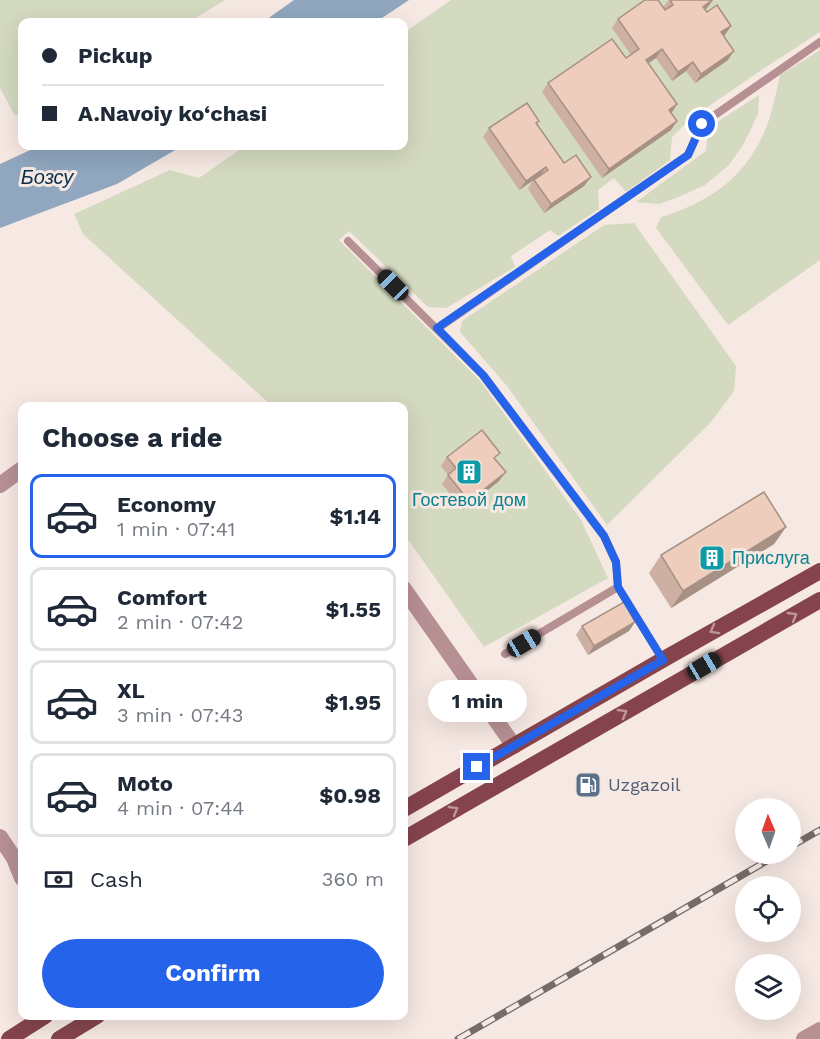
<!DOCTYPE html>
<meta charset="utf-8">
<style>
:root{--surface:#fff;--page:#f6f6f7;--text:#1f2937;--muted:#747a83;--line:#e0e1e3;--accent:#2563eb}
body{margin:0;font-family:"Work Sans",sans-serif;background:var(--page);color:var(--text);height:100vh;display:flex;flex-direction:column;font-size:22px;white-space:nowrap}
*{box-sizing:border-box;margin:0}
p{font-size:20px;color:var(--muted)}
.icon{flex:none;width:33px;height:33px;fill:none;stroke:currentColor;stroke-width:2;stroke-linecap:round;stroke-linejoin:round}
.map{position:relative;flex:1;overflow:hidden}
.drawer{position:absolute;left:18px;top:402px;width:390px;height:618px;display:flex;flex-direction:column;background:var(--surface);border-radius:12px;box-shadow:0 6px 24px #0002}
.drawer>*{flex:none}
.top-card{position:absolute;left:18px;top:18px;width:390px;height:132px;border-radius:12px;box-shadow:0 6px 24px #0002;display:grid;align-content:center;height:132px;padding:0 24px;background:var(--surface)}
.needle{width:39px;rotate:358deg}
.controls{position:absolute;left:735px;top:798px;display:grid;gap:12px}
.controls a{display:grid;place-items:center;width:66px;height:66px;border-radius:50%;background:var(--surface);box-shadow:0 6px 24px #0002;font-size:30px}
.end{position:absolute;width:27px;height:27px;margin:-14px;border:8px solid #2563eb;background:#fff;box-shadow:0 0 0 3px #fff}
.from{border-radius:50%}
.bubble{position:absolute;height:42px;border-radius:21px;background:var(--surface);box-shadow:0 6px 24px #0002;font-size:20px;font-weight:700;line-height:42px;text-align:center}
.car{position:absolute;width:18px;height:36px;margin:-18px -9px;border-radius:8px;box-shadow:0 0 4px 2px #0007;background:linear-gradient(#222 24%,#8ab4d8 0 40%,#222 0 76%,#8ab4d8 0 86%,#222 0)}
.top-card b{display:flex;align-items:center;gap:21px;height:57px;font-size:22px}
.top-card b+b{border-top:2px solid var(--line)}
.top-card i{width:15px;height:15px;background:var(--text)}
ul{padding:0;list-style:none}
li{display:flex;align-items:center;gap:18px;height:84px;margin:0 12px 9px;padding:0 12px;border:3px solid var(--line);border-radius:12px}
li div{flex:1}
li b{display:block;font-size:22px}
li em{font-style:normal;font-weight:700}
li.selected{border-color:var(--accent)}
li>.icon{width:54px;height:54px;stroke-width:1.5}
h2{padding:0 24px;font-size:27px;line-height:72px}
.pay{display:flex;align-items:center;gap:15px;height:66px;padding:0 24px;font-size:22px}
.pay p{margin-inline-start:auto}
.action{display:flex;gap:12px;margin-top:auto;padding:12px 24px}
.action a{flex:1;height:69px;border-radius:36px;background:var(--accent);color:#fff;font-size:24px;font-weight:700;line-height:69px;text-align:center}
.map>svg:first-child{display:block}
</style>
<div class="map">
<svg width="820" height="1039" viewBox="0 0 820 1039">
<rect width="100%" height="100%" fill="#f6e8e2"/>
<g fill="#d4dac0">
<path d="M0,0H225L189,22H22V112L15,116L0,88Z"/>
<path d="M451,0H820V32L766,67L690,119L672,137L670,160L626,192L614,178L598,190L599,209L558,236L550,230L511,256L515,267L446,308L428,307L349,231L339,240L481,382L581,520L608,578L484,647L404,534V406H272L83,234L74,214L170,170L199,178L245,146H404V33Z"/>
<path d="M820,50V260L728,325L656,228L661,217C710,202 746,177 766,128C773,111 776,92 780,75Z"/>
<path d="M759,95L758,114L743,145L729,165L705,185L681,196L659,204L636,202L706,151L708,128Z"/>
<path d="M634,223L736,366L734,391L711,422L607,525L507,386L460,332L462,321L604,225Z"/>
</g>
<g fill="#90a7bf">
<path d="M294,0H409L376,22H263Z"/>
<path d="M39,146H182L117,184L0,228V164Z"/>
</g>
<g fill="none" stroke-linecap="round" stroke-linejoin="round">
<g stroke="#b79094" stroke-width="8">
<path d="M348,241L483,375L604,536L616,562L618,587L505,654"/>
<path d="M437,329L688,155L702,124L820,42"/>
<path d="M618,587L663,660"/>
</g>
<g stroke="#b79094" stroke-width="16">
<path d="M0,485L22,469"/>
<path d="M404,589L514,746"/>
<path d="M0,837L14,858L22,878"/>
<path d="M804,1039L820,1030"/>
</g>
<g stroke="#85444d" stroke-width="16">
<path d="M404,809L671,655L820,571"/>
<path d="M404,839L820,600"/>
<path d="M9,1039L45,1016"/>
<path d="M59,1039L97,1016"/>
</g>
<g stroke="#756c68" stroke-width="7">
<g id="rail">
<path d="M790,847L820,830"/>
<path d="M458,1039L779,854"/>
</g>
</g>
<use href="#rail" stroke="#f6e8e2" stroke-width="4.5" stroke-dasharray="14" stroke-linecap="butt"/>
</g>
<g fill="#cdb0a2">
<path d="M669,0H713L705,10L725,35L723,36L728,60L695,83L686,71L672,81L656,58L648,63L677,104L671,113L677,121L671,130L602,178L542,92L548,83L626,58L631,55L612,28L618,19L663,7Z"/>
<path d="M539,121L537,124L564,163L591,177L584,186L544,213L528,189L533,180L519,190L483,137L489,128Z"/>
<path d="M447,457L495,459L499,481L463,510L442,484L448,475L441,466Z"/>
<path d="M786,527L774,544L671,608L649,573L661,555Z"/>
<path d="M635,622L629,631L588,655L576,635L582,626Z"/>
</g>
<g fill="#a79084">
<path d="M713,0L707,8L697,16L703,7Z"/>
<path d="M731,26L725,35L715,41L721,32Z"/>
<path d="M662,49L656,58L640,69L646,60Z"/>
<path d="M734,51L728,60L695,83L701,74Z"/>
<path d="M693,62L686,71L672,81L678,72Z"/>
<path d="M677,104L671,114L669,110Z"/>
<path d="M677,121L671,130L602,178L609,169Z"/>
<path d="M546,167L540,176L519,190L526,181Z"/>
<path d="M591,177L584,186L544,213L551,204Z"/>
<path d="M506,472L499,481L463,510L469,501Z"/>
<path d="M786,527L774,544L671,608L683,591Z"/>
<path d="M635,622L629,631L588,655L594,646Z"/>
</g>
<g fill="#eecdbc" stroke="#a79084" stroke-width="1.5">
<path d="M645,0H658L665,10L673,5L670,0H712L703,7L707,12L717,5L731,26L721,32L734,51L701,74L693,62L678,72L662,49L646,60L677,104L669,110L677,121L609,169L548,83L612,39L626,58L639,49L618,19Z"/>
<path d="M527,103L539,121L536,123L564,163L576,155L591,177L551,204L534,180L548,170L546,167L526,181L489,128Z"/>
<path d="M482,430L500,453L494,458L506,472L469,501L448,475L456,468L447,457Z"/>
<path d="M764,492L786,527L683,591L661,555Z"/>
<path d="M624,602L635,622L594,646L582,626Z"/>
</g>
<defs><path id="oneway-chevron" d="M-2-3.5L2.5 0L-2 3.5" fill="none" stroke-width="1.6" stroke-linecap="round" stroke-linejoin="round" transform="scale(1.5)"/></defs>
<g stroke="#be9698">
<use href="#oneway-chevron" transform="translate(793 616) rotate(-30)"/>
<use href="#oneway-chevron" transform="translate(714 630) rotate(151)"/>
<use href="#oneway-chevron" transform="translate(623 713) rotate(-30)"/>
<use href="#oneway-chevron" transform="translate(454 810) rotate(-30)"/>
</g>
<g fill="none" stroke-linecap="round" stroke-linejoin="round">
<path stroke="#2563eb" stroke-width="8" d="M477,767L663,660L618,587L616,562L604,536L483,375L437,328L688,155L702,124"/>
</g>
<defs>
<g id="building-square" transform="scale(1.35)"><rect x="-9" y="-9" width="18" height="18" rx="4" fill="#0f9aa8" stroke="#f6e8e2"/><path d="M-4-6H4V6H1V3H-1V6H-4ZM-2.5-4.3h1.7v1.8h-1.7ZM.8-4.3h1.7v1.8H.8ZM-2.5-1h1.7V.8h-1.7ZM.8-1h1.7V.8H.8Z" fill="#fff"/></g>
<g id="fuel-square" transform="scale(1.35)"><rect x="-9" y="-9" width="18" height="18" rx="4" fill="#5c6f8a" stroke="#f6e8e2"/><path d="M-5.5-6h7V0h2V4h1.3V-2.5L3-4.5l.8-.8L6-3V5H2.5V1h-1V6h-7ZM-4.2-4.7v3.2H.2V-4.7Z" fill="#fff"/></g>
</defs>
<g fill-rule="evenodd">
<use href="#building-square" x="469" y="472"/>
<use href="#building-square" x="712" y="558"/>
<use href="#fuel-square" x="588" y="785"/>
</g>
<g text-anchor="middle" stroke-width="6" stroke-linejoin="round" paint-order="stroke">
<g font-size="18" fill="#0d838f" stroke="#f6e8e2">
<text x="469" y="506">Гостевой дом</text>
<text x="732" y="564" text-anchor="start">Прислуга</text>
</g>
<g font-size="18" fill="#4e5e75" stroke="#f6e8e2" text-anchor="start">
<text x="608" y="791">Uzgazoil</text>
</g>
<g font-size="20" font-style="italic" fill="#072f50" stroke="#f6e8e2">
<text x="47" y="184">Бозсу</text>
</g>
</g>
</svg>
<div class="controls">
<a><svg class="needle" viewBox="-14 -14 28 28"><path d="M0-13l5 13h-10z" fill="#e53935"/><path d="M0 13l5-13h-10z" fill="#747a83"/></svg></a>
<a><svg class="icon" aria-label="locate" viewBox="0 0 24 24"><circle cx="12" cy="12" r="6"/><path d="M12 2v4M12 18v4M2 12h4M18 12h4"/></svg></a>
<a><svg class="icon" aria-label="layers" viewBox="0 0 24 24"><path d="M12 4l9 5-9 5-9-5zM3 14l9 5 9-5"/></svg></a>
</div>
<i class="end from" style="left:702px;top:124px"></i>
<i class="end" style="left:477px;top:767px"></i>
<div class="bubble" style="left:428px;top:680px;width:99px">1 min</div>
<i class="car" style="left:393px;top:285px;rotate:315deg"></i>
<i class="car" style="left:524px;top:643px;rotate:59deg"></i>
<i class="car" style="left:704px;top:666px;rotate:60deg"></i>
<div class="top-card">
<b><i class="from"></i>Pickup</b>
<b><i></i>A.Navoiy ko‘chasi</b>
</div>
<section class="drawer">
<h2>Choose a ride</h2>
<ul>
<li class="selected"><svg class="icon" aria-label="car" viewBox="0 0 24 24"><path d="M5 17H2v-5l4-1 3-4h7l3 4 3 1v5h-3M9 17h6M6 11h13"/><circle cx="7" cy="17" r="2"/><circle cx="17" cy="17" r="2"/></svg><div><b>Economy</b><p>1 min · 07:41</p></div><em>$1.14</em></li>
<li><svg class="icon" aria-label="car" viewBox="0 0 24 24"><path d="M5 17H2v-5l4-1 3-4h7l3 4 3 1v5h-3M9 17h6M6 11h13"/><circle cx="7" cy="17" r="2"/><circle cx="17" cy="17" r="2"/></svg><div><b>Comfort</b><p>2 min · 07:42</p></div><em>$1.55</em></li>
<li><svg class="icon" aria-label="car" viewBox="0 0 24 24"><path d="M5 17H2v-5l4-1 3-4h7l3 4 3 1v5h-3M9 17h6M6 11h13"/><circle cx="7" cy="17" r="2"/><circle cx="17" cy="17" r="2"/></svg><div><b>XL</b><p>3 min · 07:43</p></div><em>$1.95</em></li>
<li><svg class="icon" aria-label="car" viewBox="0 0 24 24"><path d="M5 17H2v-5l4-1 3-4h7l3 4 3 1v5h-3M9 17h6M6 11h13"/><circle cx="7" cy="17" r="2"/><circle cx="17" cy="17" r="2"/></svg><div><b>Moto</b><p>4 min · 07:44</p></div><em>$0.98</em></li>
</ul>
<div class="pay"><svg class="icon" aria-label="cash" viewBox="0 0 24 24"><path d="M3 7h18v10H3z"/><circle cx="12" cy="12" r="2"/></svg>Cash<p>360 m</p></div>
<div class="action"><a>Confirm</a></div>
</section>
</div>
